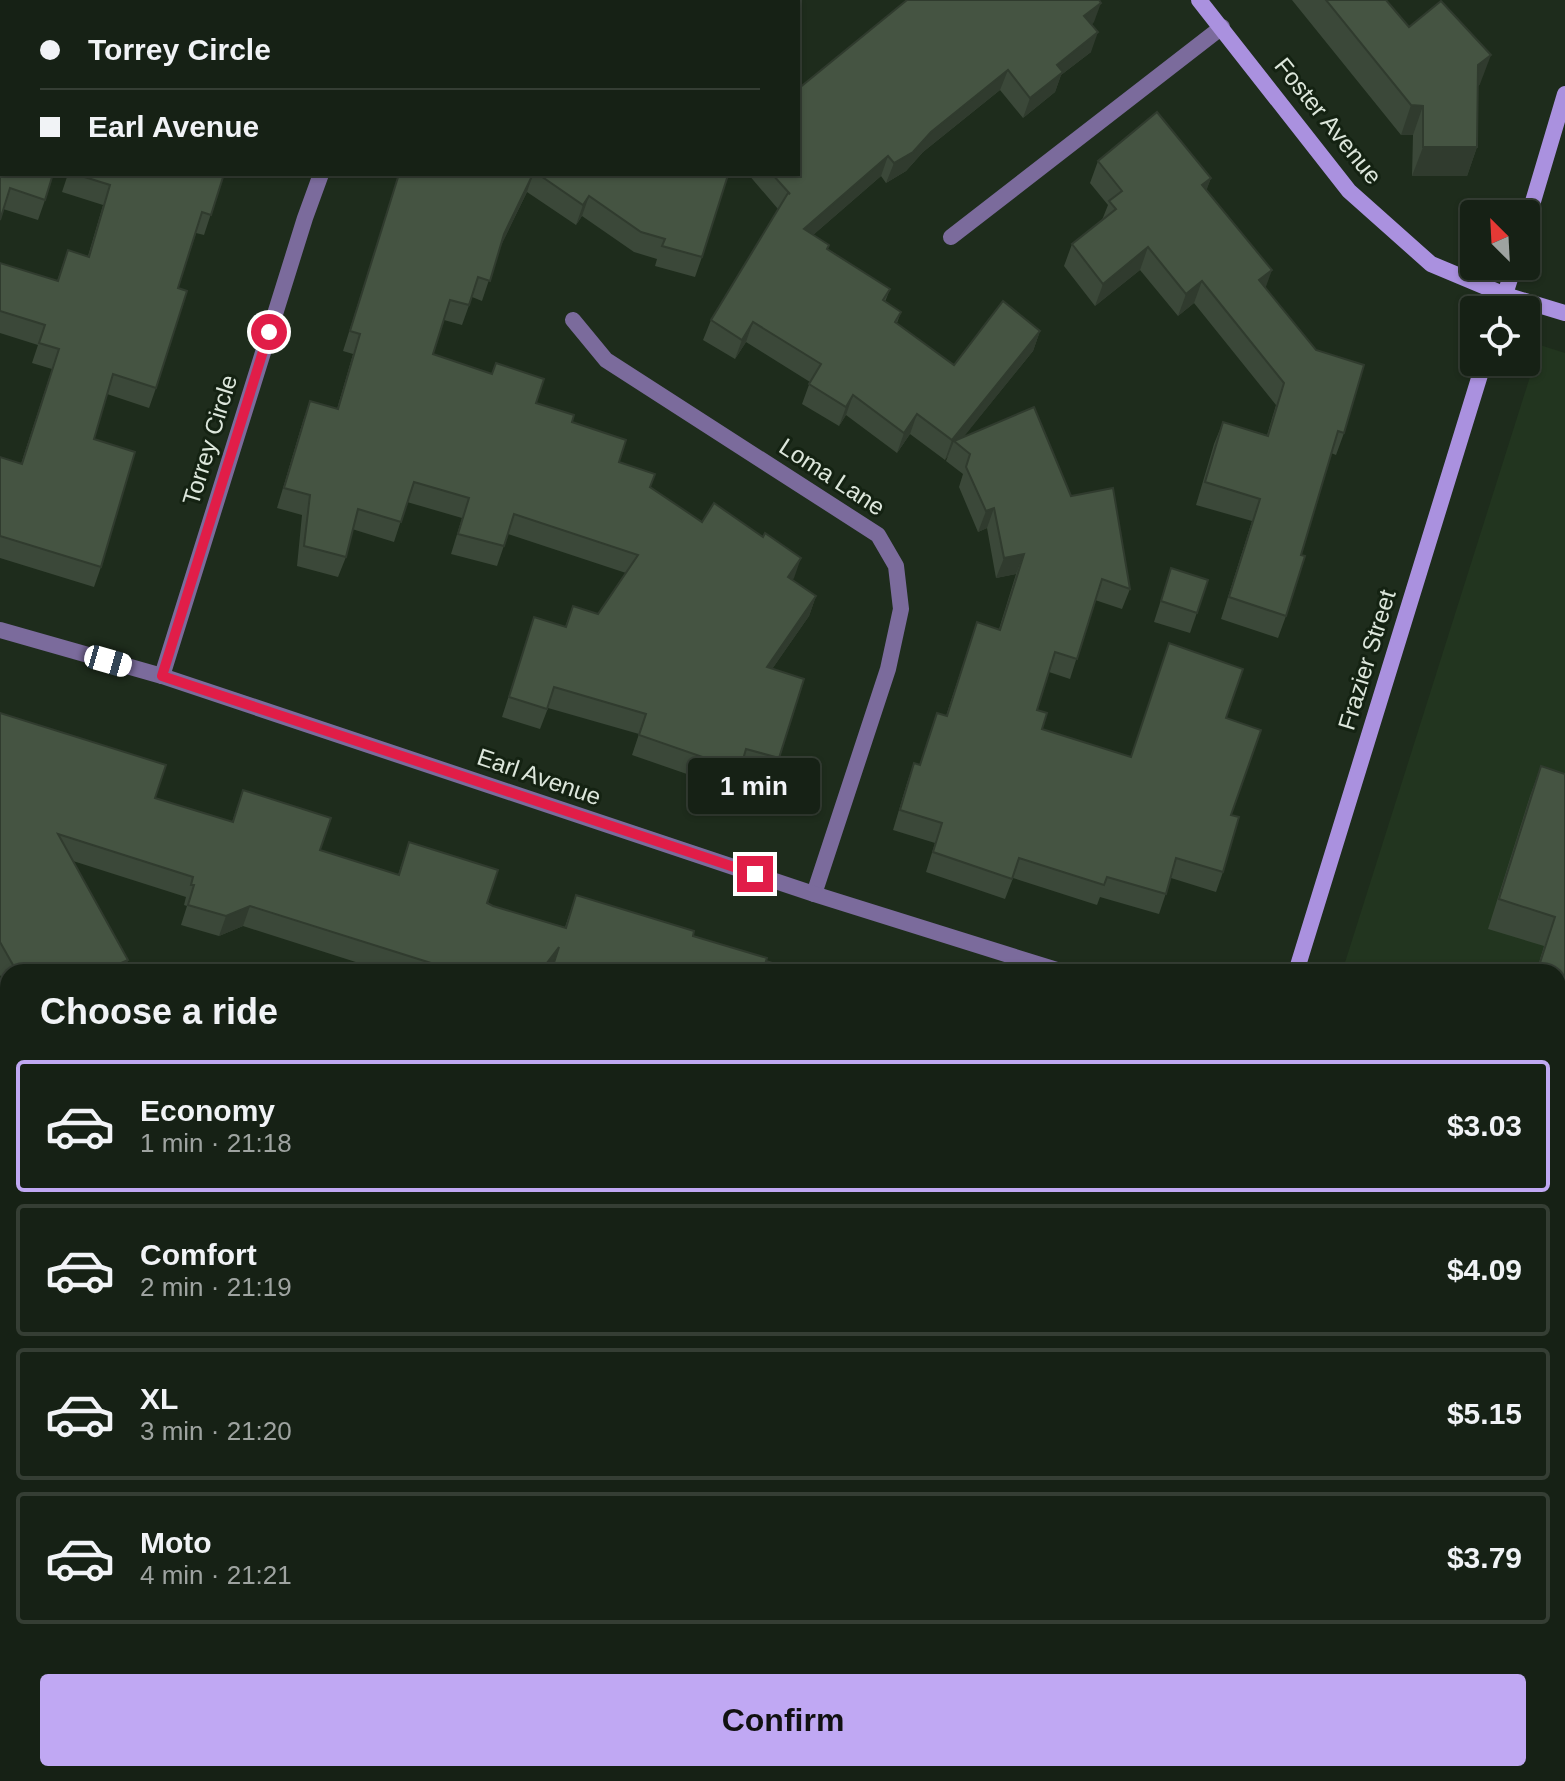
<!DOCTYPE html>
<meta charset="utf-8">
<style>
:root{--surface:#162115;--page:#232e22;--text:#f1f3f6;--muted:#9ea3a0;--line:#353e34;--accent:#c0a8f3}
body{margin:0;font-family:Arial,sans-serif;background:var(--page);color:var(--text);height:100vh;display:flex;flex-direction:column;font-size:30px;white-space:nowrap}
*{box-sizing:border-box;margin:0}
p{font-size:26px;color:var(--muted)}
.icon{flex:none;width:44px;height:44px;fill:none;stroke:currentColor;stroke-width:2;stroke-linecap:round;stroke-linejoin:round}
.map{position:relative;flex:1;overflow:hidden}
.drawer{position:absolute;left:0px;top:964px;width:1566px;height:818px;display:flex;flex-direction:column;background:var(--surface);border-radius:24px 24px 0 0;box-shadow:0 2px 6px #0004,0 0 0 2px var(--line)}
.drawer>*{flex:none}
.banner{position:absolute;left:0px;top:0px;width:800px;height:176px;box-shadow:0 2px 6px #0004,0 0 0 2px var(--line);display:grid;align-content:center;height:176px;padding:0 40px;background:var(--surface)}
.needle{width:52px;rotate:336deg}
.controls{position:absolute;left:1460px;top:200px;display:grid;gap:16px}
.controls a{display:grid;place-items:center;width:80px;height:80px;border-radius:8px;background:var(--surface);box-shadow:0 2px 6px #0004,0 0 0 2px var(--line);font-size:40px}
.end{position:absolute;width:36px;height:36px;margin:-18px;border:10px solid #e11d48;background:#fff;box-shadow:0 0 0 4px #fff}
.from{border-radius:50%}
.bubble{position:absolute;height:56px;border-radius:8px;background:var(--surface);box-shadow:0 2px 6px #0004,0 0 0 2px var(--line);font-size:26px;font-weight:700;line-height:56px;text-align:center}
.car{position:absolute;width:24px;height:48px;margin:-24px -12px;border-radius:10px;box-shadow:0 0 6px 2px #0007;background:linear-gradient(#fff 24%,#345 0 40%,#fff 0 76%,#345 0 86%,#fff 0)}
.banner b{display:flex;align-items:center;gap:28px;height:76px;font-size:30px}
.banner b+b{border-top:2px solid var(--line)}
.banner i{width:20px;height:20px;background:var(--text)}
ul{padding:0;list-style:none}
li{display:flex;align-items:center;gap:24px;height:132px;margin:0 16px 12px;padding:0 24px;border:4px solid var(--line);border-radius:8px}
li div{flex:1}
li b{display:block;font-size:30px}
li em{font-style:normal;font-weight:700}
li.current{border-color:var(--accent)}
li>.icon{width:72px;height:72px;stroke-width:1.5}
h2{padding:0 40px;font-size:36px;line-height:96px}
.button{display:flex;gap:16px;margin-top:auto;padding:16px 40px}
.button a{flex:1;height:92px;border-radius:8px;background:var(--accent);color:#111;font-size:32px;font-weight:700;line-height:92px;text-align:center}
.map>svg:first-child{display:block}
</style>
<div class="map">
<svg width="1565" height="1781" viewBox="0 0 1565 1781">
<rect width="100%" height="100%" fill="#1e2c1c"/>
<path fill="#22351f" d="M1540,345L1565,353V1781H1086L1088,1774H1558V972H1342Z"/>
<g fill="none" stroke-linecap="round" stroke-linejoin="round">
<g stroke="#7b6b9c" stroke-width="16">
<path d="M419,2L421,0"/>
<path d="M951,237L1222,27"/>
<path d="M573,320L606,360L878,535L896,566L901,609L888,669L814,894"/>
<path d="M0,630L162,676L814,894L1063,972"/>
<path d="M162,676L305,218L321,174"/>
<path d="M0,1266L8,1269"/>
<path d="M0,1713L8,1715"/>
<path d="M192,1774L214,1781"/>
<path d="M510,1781L511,1774"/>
</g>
<g stroke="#aa91df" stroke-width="16">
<path d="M1199,0L1349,191L1431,264L1505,295L1565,313"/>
<path d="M1526,225L1565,94"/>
<path d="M1500,310L1514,266"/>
<path d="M1296,972L1484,362"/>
<path d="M1029,1781L1032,1774"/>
</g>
</g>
<g fill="#3b4839">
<rect x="631" y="0" width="141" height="2"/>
<path d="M1292,0H1386L1409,27L1480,84L1478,86L1477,147L1467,176H1412L1413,135H1401Z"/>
<path d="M2,2L45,200L38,220L3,209Z"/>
<path d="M1094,22L1092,24L1091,52L1061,75L1055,92L1023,118L1000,90L923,152L906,171L886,183L881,176L813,235L828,249L890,289L885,302L901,312L897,323L954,365L1040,331L1033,351L963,437L1071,496L1130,589L1122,609L1095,600L1070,679L1049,672L1037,710L1042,729L1130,757L1226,718L1231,815L1223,872L1216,892L1171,878L1159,914L1100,897L1097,905L1013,878L1005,899L926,872L935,843L893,830L907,783L914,763L919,765L946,716L977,622L999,629L1016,574L996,578L987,528L978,532L959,487L963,474L946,461L948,456L945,460L910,434L897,453L846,415L839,426L802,404L810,382L746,342L735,359L703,340L711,320L778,209L748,174H798Z"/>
<path d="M1098,161L1211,178L1206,190L1265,288L1344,433L1336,455L1331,453L1301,555L1286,616L1278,638L1221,619L1252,521L1196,505L1214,444L1223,422L1267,435L1276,405L1194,303L1178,316L1140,270L1095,306L1064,266L1072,244L1102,220L1108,205L1090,183Z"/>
<path d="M68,174H224L204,235L196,233L178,288L156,388L149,408L107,394L94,439L101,567L94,587L0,558V457L21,464L52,369L32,363L38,345L0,333V263L57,281L68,250L88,256L103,205L62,192Z"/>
<path d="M399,174H726L702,257L695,277L655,266L657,259L634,252L582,216L576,225L527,192L500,247L482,301L472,297L462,325L444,320L433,354L536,403L572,422L650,487L702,522L793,580L816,596L809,616L772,669L779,758L772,778L740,769L733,790L632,755L639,734L548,708L540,729L502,717L534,617L565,627L573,606L598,614L626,573L508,534L497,566L451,554L462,518L407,502L394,542L352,529L346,557L338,577L297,566L302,515L277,508L303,421L310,401L337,409L353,354L343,351Z"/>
<path d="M1171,568L1208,580L1190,633L1154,622Z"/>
<path d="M0,713L155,798L232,822L243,790L320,850L398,875L409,842L493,906L565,927L576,895L800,972H550L552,967L548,972H387L243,926L219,936L181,925L187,906L184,905L186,897L73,861L128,960L123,972H8V989L0,975Z"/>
<path d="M1541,766L1565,774V1213L1558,1211V972H1536L1544,946L1488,929L1530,796Z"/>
<path d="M8,1050V1173L0,1170V1075Z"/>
<path d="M1558,1250L1565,1253V1385L1558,1383Z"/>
<path d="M0,1324L8,1327V1635L0,1633V1604L2,1598L0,1597Z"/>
<path d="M1558,1445L1565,1447V1562L1558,1560Z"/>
<path d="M1565,1605V1772L1558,1770V1623Z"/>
</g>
<g fill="#303b2e">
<path d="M1101,3L1094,22L1077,36L1084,16Z"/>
<path d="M1098,32L1091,52L1061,75L1055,92L1023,118L1030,98L1057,65Z"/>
<path d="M1491,55L1480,84L1467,94L1478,65Z"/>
<path d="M1008,70L1000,90L923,152L906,171L886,183L894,163Z"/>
<path d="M1411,105L1423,106L1413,135H1401Z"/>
<path d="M1423,147H1477L1467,176H1412Z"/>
<path d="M888,156L881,176L797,249L804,229Z"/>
<path d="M533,174L527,192L497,254L504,234Z"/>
<path d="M1211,178L1203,200L1202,185Z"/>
<path d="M589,196L582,216L576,225L583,205Z"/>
<path d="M1148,247L1140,270L1095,306L1103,284Z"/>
<path d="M1272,270L1264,292L1259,280Z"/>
<path d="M1202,281L1194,303L1178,316L1186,294Z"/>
<path d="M753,322L746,342L735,359L742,340Z"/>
<path d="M1040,331L1033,351L958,444L954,441L948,456L945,460L952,440Z"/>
<path d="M853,395L846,415L839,426L846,407Z"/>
<path d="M917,414L910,434L897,453L904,433Z"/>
<path d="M994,508L987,528L978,532L986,511Z"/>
<path d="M1024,554L1016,574L996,578L1004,558Z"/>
<path d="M801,558L794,578L781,597L788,577Z"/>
<path d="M816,596L809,616L759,688L767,667Z"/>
<path d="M250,906L243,926L219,936L226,916Z"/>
<path d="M559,947L552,967L548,972H540Z"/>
<path d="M128,960L123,972H101Z"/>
</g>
<g fill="#455442" stroke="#303b2e" stroke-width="2">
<path d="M0,0H77V2H2V174H53L45,200L10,188L0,220Z"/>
<path d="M148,0H274L273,2H147Z"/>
<path d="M537,0H570L573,2H536Z"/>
<path d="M586,0H625L628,2H585Z"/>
<path d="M632,0H697L699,2H632Z"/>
<path d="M711,0H772V2H717Z"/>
<path d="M907,0H1099L1101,3L1084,16L1098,32L1057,65L1063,72L1030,98L1008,70L931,132L913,152L894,163L888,156L804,229L829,245L827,249L890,289L883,300L901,312L895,322L954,365L1003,301L1040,331L952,440L917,414L904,433L853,395L846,407L809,384L821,364L753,322L742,340L711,320L788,193L790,194L772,174H798V89Z"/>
<path d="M1326,0H1386L1409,27L1441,1L1491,55L1478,65L1477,147H1423V106L1411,105Z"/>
<path d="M1157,112L1211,178L1202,185L1272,270L1259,280L1316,350L1364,365L1344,433L1338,431L1301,555L1305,556L1286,616L1229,597L1260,499L1205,482L1223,422L1268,436L1284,383L1202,281L1186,294L1148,247L1103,284L1072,244L1116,209L1109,201L1122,191L1098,161Z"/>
<path d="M75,174H224L211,215L202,212L178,288L187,291L156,388L113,374L94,439L135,452L101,567L0,536V457L22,464L59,349L39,343L45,325L0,311V263L58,281L68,250L89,257L110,185Z"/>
<path d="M399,174H533L504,234L490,281L478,277L469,305L450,300L433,354L492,374L496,363L544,379L536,403L574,415L572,422L626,440L619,462L655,474L650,487L702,522L714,503L763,537L765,533L801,558L788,577L816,596L767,667L804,679L779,758L746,749L740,770L639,735L646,714L554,687L547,709L509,697L534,617L566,627L573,606L598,614L638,555L514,514L504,546L458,534L469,498L414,482L401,522L358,509L346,557L304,546L310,495L284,488L310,401L338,409L360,334L350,331Z"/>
<path d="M538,174H726L728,175L702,257L662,246L665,239L641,232L589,196L583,205Z"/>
<path d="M1034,407L1071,496L1113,488L1130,589L1102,579L1077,659L1055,652L1037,710L1047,713L1042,729L1131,757L1169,643L1243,669L1226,718L1261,730L1231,815L1239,817L1223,872L1176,858L1166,894L1107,877L1104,885L1019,858L1012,879L933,852L942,823L900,810L914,763L920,765L937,713L947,716L977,622L1000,630L1024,554L1004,558L994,508L986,511L966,467L970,454L954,441Z"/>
<path d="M1171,568L1208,580L1197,613L1161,601Z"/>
<path d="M0,713L166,765L155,798L233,822L243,790L331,818L320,850L399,875L409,842L498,870L487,903L493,906L566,928L576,895L694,931L693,936L767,958L766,961L800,972H551L559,947L540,972H498L487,969L486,972H400L389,968V966L431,963L250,906L226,916L188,905L194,885H191L193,877L58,834L128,960L101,972H17L0,942Z"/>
<path d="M1541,766L1565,774V1180L1558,1178V972H1537L1555,917L1499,899Z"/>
<path d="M347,968L352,972H259Z"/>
<path d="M8,1053V1151L0,1148V1078Z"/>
<path d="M1558,1250L1565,1253V1352L1558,1350Z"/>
<path d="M0,1324L8,1327V1577L0,1574Z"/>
<path d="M1558,1445L1565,1447V1529L1558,1527Z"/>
<path d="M8,1582V1613L0,1610Z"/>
<path d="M1565,1605V1739L1558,1738V1625Z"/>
<path d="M625,1774H705L703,1781H623Z"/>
<path d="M790,1774H923L921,1781H788Z"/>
<path d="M1304,1774H1546L1544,1781H1302Z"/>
</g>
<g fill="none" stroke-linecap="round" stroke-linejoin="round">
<path stroke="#e11d48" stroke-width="10" d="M269,332L162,676L755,874"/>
</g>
<g text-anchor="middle" stroke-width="6" stroke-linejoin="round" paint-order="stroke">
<g font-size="24" fill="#dde7dc" stroke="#142212">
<text transform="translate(1328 121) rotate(51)" y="8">Foster Avenue</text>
<text transform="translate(210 440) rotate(-73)" y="8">Torrey Circle</text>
<text transform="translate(832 477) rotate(33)" y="8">Loma Lane</text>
<text transform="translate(1367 660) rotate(-73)" y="8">Frazier Street</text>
<text transform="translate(539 777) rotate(19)" y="8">Earl Avenue</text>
</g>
</g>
</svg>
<div class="controls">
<a><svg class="needle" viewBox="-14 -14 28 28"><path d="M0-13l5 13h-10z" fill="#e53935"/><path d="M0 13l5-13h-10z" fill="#9ea3a0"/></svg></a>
<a><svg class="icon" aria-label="locate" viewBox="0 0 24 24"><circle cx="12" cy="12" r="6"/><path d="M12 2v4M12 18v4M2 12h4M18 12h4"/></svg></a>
</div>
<i class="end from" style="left:269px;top:332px"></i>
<i class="end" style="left:755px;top:874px"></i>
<div class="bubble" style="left:688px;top:758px;width:132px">1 min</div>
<i class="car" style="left:108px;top:661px;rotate:106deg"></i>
<div class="banner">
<b><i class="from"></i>Torrey Circle</b>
<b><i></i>Earl Avenue</b>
</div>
<section class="drawer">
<h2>Choose a ride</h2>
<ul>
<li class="current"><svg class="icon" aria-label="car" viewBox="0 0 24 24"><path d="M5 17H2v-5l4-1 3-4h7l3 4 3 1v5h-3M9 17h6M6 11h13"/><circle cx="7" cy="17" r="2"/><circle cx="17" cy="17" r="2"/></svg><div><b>Economy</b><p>1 min · 21:18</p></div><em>$3.03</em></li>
<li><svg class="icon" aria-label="car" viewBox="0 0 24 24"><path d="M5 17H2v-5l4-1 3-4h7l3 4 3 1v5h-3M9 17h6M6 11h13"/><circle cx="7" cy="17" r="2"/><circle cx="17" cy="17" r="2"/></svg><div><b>Comfort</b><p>2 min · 21:19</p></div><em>$4.09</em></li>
<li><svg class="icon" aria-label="car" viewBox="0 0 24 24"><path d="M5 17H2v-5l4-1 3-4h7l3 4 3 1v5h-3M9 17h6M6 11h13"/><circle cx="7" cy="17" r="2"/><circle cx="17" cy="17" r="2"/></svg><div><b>XL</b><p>3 min · 21:20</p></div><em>$5.15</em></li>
<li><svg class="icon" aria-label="car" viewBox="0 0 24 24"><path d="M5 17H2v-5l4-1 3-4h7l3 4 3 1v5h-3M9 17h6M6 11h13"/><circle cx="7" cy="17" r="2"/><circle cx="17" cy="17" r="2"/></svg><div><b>Moto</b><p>4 min · 21:21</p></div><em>$3.79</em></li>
</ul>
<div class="button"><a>Confirm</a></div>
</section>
</div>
